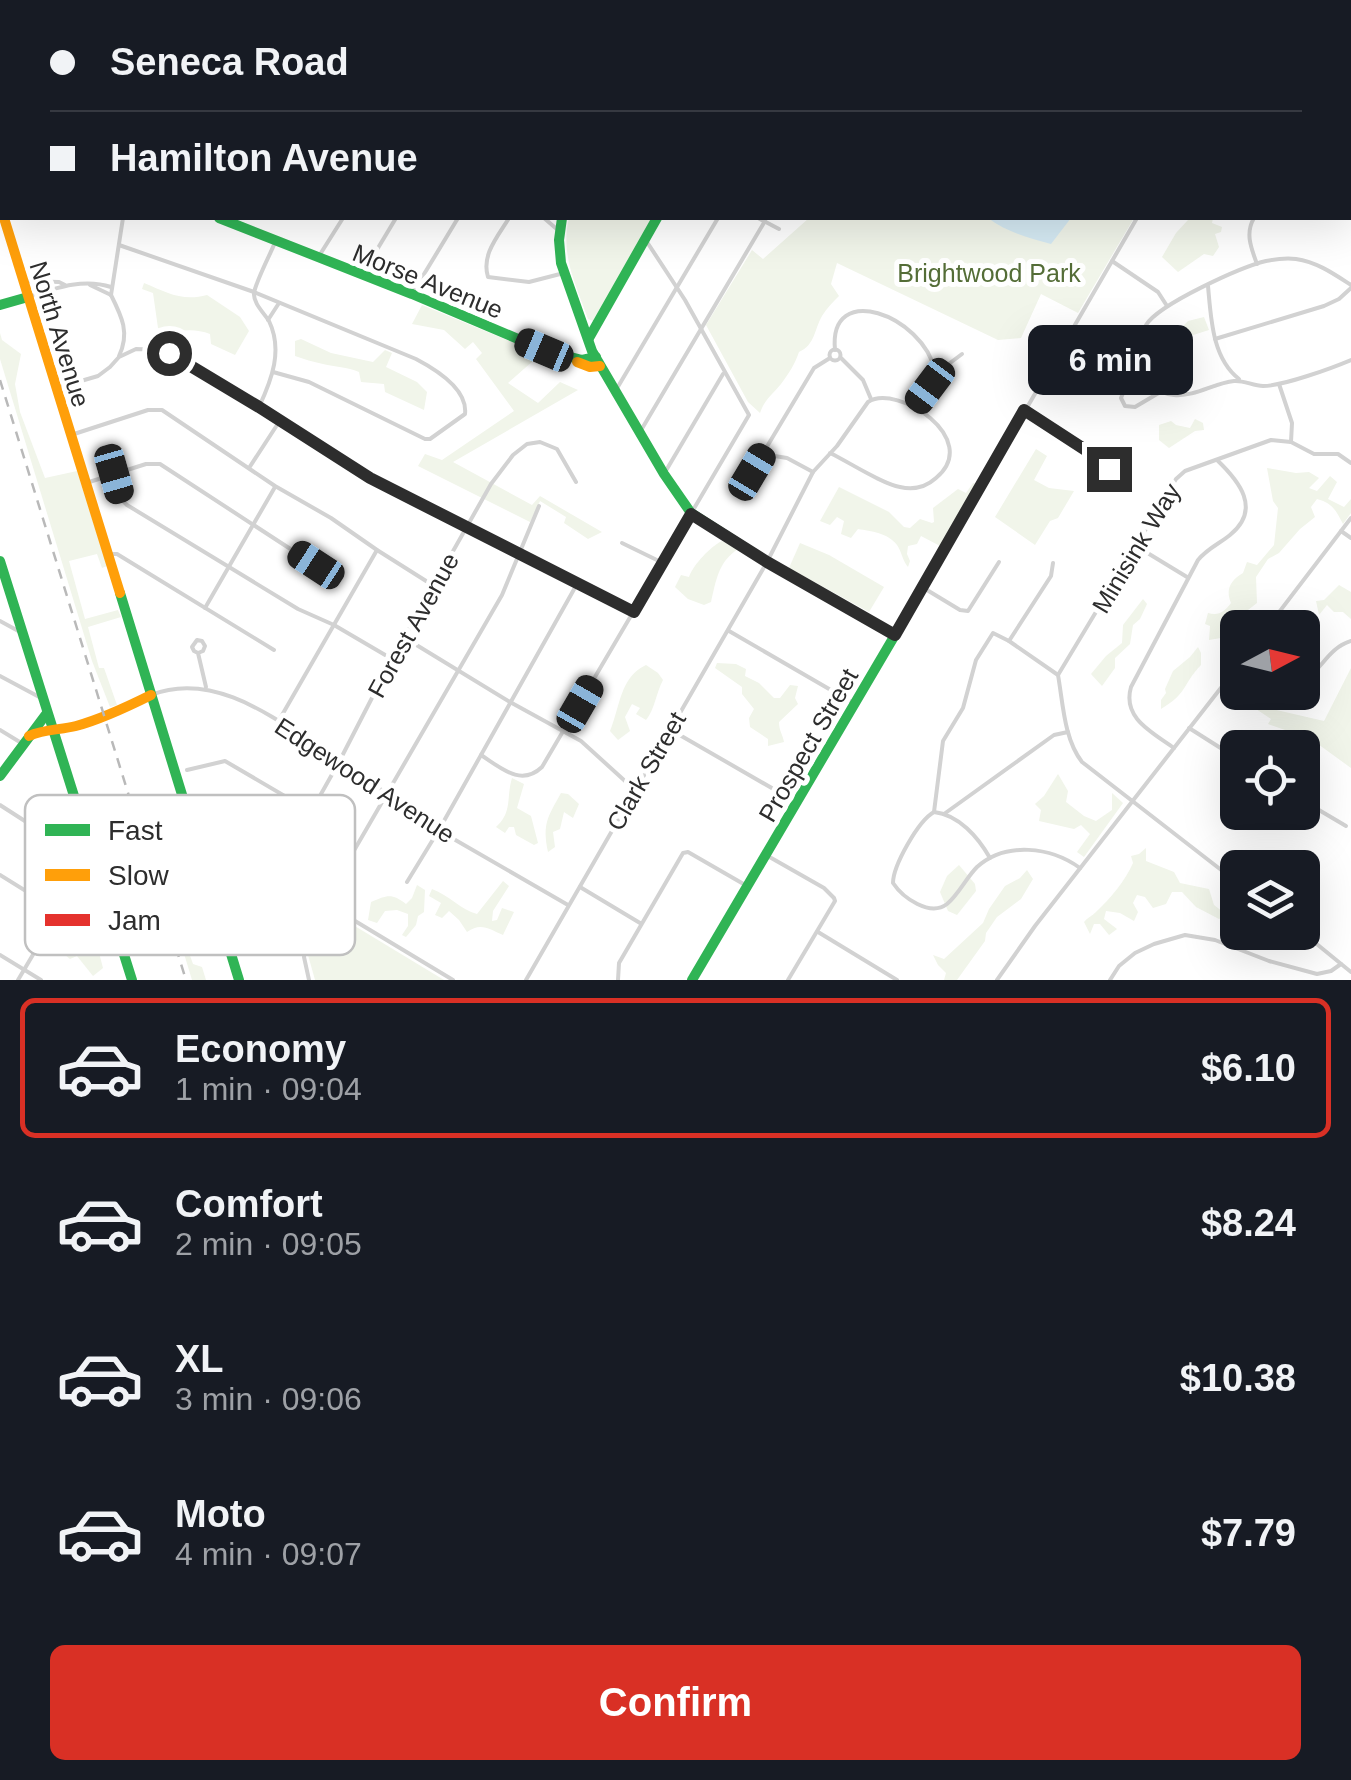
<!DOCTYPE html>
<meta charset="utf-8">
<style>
:root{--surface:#171b24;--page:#242831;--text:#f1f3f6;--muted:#9ea1a6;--line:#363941;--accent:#d93025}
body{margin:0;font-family:Arial,sans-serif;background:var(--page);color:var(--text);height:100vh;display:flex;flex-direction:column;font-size:38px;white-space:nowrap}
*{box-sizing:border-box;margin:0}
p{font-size:32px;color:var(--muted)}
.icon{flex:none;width:55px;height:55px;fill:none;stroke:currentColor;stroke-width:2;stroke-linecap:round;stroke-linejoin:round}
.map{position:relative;height:980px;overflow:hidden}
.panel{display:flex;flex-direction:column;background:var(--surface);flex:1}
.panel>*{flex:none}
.top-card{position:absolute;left:0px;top:0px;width:1352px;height:220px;box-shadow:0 10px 40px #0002;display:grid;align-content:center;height:220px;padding:0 50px;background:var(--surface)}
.needle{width:65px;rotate:83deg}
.controls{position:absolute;left:1220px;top:610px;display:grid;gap:20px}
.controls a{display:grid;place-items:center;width:100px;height:100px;border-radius:15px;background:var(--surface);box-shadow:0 10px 40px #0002;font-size:50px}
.end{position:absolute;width:45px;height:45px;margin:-22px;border:12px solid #2d2d2d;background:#fff;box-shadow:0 0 0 5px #fff}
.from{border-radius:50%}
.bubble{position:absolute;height:70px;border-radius:15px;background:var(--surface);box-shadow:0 10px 40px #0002;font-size:32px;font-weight:700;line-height:70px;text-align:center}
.car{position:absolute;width:30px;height:60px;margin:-30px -15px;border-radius:12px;box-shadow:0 0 8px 2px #0007;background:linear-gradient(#222 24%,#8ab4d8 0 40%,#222 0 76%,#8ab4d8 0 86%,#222 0)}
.top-card b{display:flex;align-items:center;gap:35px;height:95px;font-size:38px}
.top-card b+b{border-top:2px solid var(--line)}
.top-card i{width:25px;height:25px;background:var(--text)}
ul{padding:18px 0 0;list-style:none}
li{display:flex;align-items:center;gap:30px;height:140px;margin:0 20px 15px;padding:0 30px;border:5px solid transparent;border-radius:15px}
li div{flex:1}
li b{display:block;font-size:38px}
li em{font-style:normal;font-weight:700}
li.on{border-color:var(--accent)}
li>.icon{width:90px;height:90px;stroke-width:1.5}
.action{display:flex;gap:20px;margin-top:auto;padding:20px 50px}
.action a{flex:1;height:115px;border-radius:15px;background:var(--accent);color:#fff;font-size:40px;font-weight:700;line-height:115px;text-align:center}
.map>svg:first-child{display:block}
</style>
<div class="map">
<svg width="1351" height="980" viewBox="0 0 1351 980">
<rect width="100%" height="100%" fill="#fff"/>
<g fill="#f1f5ea">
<path d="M569,218H656L593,321L588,319C576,285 560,255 569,218Z"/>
<path d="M809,218H1134L1078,313L1041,294L1021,338L998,340L837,263L831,284L839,296C833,302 827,308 822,316C814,330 815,345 799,352C795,364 789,373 781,384C773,394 764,400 760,413L748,402L706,325L752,250L763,259Z"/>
<path d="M1185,218H1213L1212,223L1222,227L1221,232L1215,234L1219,247L1213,256L1204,254L1178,272L1162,257L1176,233L1188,220Z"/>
<path d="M144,283C166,292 182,302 207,295L240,317L249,331L235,355L211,344L210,334C197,329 182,329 169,334L158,328L153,293L142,289Z"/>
<path d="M422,305L541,354L508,383L538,403L560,382L578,390L453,462L532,505L540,496L602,532L588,539L564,523L566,517L540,501L530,522L418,466L425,454L442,460L514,411L476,359L482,353L473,342L465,349L444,330L412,324Z"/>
<path d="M1204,317L1209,330L1187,337L1178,354L1168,361L1161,356L1170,340L1188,321Z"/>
<path d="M0,333L2,340L21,354L15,384L20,412L45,478L77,471L107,566L102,568L97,554L69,561L85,619L118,610L121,617L88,627L99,668H104L117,705L110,707L92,661L0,359Z"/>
<path d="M301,339L331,353L373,362L385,350L392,353L386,367L417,382L427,392L424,410L385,392L384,384L361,382L359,372C347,367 335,367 323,364C313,362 304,359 295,356V341Z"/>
<path d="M1195,419L1203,423L1204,430L1195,431L1169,448L1159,440V425L1171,421L1176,425L1190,428Z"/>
<path d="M1036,449L1047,456L1034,480L1049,488L1074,491L1058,518L1050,521L1035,545L995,517Z"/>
<path d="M1267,468L1296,473L1309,472L1319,478L1309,488L1317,491L1330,476L1337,482L1328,499L1344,507L1351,499V513L1343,524C1336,511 1333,503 1317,499L1311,507L1315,517L1300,529L1279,553L1268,559L1256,577L1257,603L1248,610L1244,617L1249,623L1246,627L1238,628L1225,641L1221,638L1209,640L1210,626L1205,624L1208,613C1219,616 1224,612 1231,603C1225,589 1231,580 1243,573L1247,562L1257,565L1274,545L1278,508L1273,501Z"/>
<path d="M973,483L979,484L942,547L921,536L917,544L908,546L907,554L910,561L908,567C902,560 902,552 897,545C888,533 871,531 858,529L851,538L841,534L844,521L837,517L830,525L820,521L839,487L889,512L904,527L910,528L920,519L932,523L934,522L933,508L958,489L966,493Z"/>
<path d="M722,541L738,549C718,562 716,581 711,602L704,605L688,599L675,587L681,575L689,577C693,565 711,546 722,541Z"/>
<path d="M800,543L829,555L884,587L869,612L789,568Z"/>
<path d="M1339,585L1351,592V619L1343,612H1334L1327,605L1319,615L1316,601L1324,600Z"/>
<path d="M1143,599L1147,604L1140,619L1133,625L1130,644L1115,658V668L1102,686L1091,674L1106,656L1122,643L1123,625Z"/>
<path d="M1198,647L1201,653V665C1182,685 1188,693 1161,709V700L1166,693L1165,689L1173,671L1190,657Z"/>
<path d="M717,663L736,664L746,669L745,676L759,683L774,698H780L790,685L798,686L795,698L798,704L779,722C779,731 783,735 784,742L768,746V739L750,727L749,718L754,709L742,694V687L715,668Z"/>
<path d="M646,665L658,673L663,680C656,693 655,709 646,720L636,714L640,708L632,704L625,717L630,731L618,740L610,731C620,707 620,677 646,665Z"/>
<path d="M1351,668V768L1311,739L1268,724L1271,719L1247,703L1324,721Z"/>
<path d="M1058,774L1068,791L1066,802L1084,816L1096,821L1112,810V793L1123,803L1084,857L1077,852L1090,834L1081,825L1074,829L1039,821L1041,810L1035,804L1044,796Z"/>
<path d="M512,778L524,784L517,808L531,816L538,843L534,845L516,835L514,827H509L505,833L496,827C513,812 506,797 512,778Z"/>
<path d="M561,793L568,794L579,804L573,818L564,812L560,829L553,832L555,847L548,852C542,823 548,817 561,793Z"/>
<path d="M166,819L168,826L161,830C163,850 175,870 174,890L202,879L209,903L186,908L188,914L197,917L196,926L184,939L193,964L202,967L206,980H192L145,825Z"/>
<path d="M1146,848V861L1174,872L1180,883L1209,889L1214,905L1227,915L1219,919L1196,907L1182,892H1172L1166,904L1153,908L1145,897L1137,895L1133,903L1138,912L1134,921L1120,913L1106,911L1104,919L1117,929L1109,935L1100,924H1094L1090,934L1084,922C1087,918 1092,916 1096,912C1111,898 1125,881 1133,863L1131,856L1139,854Z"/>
<path d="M959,865L975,884L976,891L957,915L948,911L940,892L947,876Z"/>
<path d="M1027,870L1033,879L1021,899L997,917L986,933L985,941L957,980H944L946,973L938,965L933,955L944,959L983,923L989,909L1005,886L1020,878Z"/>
<path d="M503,881L509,886L493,911L492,921L497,920L502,908L514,912L503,935C489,929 481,922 467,932L459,920L449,911L442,918L435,915L441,903L429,896L432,889C449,895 461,910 477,914Z"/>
<path d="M417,885L425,890L424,912L418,916L416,925L406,937L402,935L408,926V914L397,910L385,911L377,923L368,920L371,902C387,895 392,893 406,904L412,898Z"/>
<path d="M325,908L444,980H315L308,955Z"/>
<path d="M81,937L83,946L97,945L103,968L93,976L77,956L70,959L63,953Z"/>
</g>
<path fill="#d5eaf4" d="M988,218H1071L1051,244C1028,238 1007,232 988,218Z"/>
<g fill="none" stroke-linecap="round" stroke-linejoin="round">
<g stroke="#d2d2d2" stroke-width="4">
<path d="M47,0L52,2"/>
<path d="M207,0L211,2"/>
<path d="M331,0L335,2"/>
<path d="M537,0L541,2"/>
<path d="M559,0L563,2"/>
<path d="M807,0L809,2"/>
<path d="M961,0L964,2"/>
<path d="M16,2L17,0"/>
<path d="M101,2L102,0"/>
<path d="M178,2L180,0"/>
<path d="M257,2L258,0"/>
<path d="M405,2L407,0"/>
<path d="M545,2L549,0"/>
<path d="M903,2L905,0"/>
<path d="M995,2L997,0"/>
<path d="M1138,2L1139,0"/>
<path d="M1264,2L1266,0"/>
<path d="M0,31L2,27"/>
<path d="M0,188L2,184"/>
<path d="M1350,202L1351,203"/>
<path d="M509,218C498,236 481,255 488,277L529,282L564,273"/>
<path d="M544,218L559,231"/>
<path d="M758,218L779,229"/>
<path d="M1254,218C1245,233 1251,248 1257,264"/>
<path d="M119,245L254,292L416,359C435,369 468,389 465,414L430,439H425L309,382L273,372"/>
<path d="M319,256L343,218"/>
<path d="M1112,261L1158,292L1167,306"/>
<path d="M363,273L396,218"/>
<path d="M26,281L59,282L65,285"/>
<path d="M90,285L111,295"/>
<path d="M1351,285C1334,274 1317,262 1296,259C1286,258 1276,259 1266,261C1241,267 1159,304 1146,325C1128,352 1140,391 1174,395C1195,397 1214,383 1234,381C1244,380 1253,386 1263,386C1283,386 1332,368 1351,360"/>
<path d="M1208,286C1211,318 1212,358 1239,379"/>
<path d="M412,294L458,218"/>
<path d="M111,295L123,218"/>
<path d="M111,295C122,317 130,333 119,356"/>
<path d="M28,297C56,288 83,278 111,287"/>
<path d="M268,320L279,303"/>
<path d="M1215,339L1324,306L1339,299L1351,288"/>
<circle cx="835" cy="355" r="5.5"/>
<path d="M835,350C828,280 923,315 935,371"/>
<path d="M841,358L863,380L871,399"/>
<path d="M1143,375L1125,388L1121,398L1125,406L1135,407L1162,391"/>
<path d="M1279,384L1292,423L1291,442"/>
<path d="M57,388L98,376L110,367L119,357L136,349L161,350L259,407L370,479L632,612"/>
<path d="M616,390L718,218"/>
<path d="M259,407C272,379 283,350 269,321C264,313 253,303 254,293C256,281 271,253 276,240"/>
<path d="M914,407L932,382L935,371L942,369L962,354"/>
<path d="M1024,410L1107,465L1108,473L1098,491"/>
<path d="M640,432L765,221"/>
<path d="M71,435L148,410H162L275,486L331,518L377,550L434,586"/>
<path d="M762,454L787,458L813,472"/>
<path d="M249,468L279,422"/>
<path d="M114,474L122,500L127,505L298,609L334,625L392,659"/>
<path d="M664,474L723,374"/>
<path d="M86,483L146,464H160L315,565"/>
<path d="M741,490L814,368L830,358"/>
<path d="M1341,531L1351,538"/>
<path d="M622,543L663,563"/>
<path d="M1136,546L1187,577"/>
<path d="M108,554H117L274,650"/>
<path d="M922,587L960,610L968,611L999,562"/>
<path d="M205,608L275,487"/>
<path d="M0,621L22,633"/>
<path d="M1267,628L1351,518"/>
<path d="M729,631L855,704"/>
<path d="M895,635L1137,218"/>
<path d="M405,638L510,702L581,741L636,791"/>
<path d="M1009,641L1051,576L1053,563"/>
<path d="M198,653L203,651L205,646L202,641L197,640L192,647L194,651L198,653L206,687"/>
<path d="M1058,675L1176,479L1185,471L1271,440L1291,442L1314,454H1338L1351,463"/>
<path d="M0,676L43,699"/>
<path d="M1302,682C1322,670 1328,648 1351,641"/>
<path d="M151,695C217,669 280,723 333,756L343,767L437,823L445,834L568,905"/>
<path d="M278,722L377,550"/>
<path d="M1189,728L1238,759"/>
<path d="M0,730L23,744"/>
<path d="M671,730L796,802"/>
<path d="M1174,748C1152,732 1122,718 1131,687L1198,560C1208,548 1219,544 1230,535C1262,509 1239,481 1217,460"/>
<path d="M481,755C501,768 521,787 542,767L749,415L685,300L647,242"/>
<path d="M187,770L225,761L312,812"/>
<path d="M1302,800L1346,826"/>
<path d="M0,805L87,861"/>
<path d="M934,812C959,815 978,837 990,858"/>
<path d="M944,814L1054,735L1068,732"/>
<path d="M194,834L201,832L209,833L453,980"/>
<path d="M766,855L824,888L834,898L835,901L788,980"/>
<path d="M1080,868C1051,847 1006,841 977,867C966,878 959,894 947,904C930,917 903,898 893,883C893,866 918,821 934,812L943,741L963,708L976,660L993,633L1009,641L1058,675C1063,703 1064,739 1082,762L1238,883"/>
<path d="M276,874L339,762L392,659L491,484L513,455L527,444L540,442L557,449L576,482"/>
<path d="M0,875L58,911"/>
<path d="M407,882L440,828L577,584"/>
<path d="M580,887L640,923"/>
<path d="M818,932L897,980"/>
<path d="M1302,932L1351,972"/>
<path d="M0,955L41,980"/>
<path d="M18,980L92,855"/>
<path d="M309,980L304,957L308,930L502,595L539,506"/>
<path d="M526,980L767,562L813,472L837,446L868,402C897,383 983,439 936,478C926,487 913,490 900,487C882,484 849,462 830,453"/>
<path d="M618,980L619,963L683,853L688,852L747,886"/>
<path d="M997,980L1035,926L1238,666"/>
<path d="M1110,980L1119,966L1135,953L1154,944L1185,935L1215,940L1269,961L1317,974L1331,971L1341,964"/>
</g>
<g stroke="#30b455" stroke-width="10">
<path d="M658,2L659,0"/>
<path d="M219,218L412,294L544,350L582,360L596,357"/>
<path d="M562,218L559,240L561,263L592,351L664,474L691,513L767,562L895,635L692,980"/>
<path d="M0,305L28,297"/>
<path d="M589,338L657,218"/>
<path d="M0,561L132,980"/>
<path d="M120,593L239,980"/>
<path d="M0,776L47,713"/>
</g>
<g stroke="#ff9f0a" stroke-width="10">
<path d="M798,2L800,0"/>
<path d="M4,218L120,593"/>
<path d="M577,362L590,367L600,366"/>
<path d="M29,736C44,729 60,730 76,726C102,719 127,707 151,695"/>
</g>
<path stroke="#e5322d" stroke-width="10" d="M0,124L2,125"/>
<path stroke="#b9b9b9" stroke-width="2.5" stroke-dasharray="10 8" stroke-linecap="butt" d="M0,380L186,980"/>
</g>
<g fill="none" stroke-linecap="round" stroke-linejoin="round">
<path stroke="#2d2d2d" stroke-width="12" d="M169,353L259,407L370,478L634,612L691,514L767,562L895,635L1024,410L1104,462L1109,469"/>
</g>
<g text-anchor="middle" stroke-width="10" stroke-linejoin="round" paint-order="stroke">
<g font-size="25" fill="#546d37" stroke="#fff">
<text x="989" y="282">Brightwood Park</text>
</g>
<g font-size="25" fill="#2d2d2d" stroke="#fff">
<text transform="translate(428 281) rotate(22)" y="9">Morse Avenue</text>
<text transform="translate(60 334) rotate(73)" y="9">North Avenue</text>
<text transform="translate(1136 548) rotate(-59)" y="9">Minisink Way</text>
<text transform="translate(413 625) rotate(-61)" y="9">Forest Avenue</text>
<text transform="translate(808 745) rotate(-60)" y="9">Prospect Street</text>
<text transform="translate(646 771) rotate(-60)" y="9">Clark Street</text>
<text transform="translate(365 780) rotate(33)" y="9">Edgewood Avenue</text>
</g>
</g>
<rect x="25" y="795" width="330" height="160" rx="15" fill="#fff" stroke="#c0c0c0" stroke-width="2.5"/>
<rect x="45" y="824" width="45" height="12" fill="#30b455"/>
<rect x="45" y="869" width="45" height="12" fill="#ff9f0a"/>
<rect x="45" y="914" width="45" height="12" fill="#e5322d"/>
<g font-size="28" fill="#2d2d2d">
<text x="108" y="840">Fast</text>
<text x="108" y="885">Slow</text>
<text x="108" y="930">Jam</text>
</g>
</svg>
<div class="controls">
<a><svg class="needle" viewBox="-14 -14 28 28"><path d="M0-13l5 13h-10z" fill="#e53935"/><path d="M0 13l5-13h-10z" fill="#9ea1a6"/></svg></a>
<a><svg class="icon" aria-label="locate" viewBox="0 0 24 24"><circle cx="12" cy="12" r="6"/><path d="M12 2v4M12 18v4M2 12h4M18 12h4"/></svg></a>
<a><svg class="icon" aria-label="layers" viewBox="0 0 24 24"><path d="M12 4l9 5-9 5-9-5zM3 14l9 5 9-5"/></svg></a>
</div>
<i class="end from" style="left:169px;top:353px"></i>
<i class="end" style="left:1109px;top:469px"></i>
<div class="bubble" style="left:1028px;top:325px;width:165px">6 min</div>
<i class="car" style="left:544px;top:350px;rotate:293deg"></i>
<i class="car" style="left:930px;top:386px;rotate:217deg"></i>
<i class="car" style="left:752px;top:472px;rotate:31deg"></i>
<i class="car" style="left:114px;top:474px;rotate:164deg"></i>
<i class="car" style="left:316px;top:565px;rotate:303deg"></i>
<i class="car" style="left:580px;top:704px;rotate:30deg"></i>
<div class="top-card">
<b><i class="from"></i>Seneca Road</b>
<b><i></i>Hamilton Avenue</b>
</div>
</div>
<section class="panel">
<ul>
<li class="on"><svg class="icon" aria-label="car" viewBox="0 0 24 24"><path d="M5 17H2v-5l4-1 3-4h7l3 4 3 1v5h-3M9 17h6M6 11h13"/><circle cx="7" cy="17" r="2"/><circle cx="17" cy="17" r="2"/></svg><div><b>Economy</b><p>1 min · 09:04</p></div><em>$6.10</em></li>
<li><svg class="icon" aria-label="car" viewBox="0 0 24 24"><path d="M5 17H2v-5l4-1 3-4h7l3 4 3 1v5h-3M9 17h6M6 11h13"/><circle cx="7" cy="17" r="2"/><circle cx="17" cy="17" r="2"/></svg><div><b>Comfort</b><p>2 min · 09:05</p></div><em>$8.24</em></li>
<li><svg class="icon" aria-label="car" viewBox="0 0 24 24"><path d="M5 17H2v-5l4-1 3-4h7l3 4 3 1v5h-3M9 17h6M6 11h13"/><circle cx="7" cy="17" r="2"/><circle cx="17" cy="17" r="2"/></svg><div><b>XL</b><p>3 min · 09:06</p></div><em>$10.38</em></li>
<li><svg class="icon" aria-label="car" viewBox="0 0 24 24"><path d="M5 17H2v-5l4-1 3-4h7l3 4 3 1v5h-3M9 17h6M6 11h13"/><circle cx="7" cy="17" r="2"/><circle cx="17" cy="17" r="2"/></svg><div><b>Moto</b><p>4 min · 09:07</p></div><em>$7.79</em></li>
</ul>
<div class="action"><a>Confirm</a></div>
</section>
